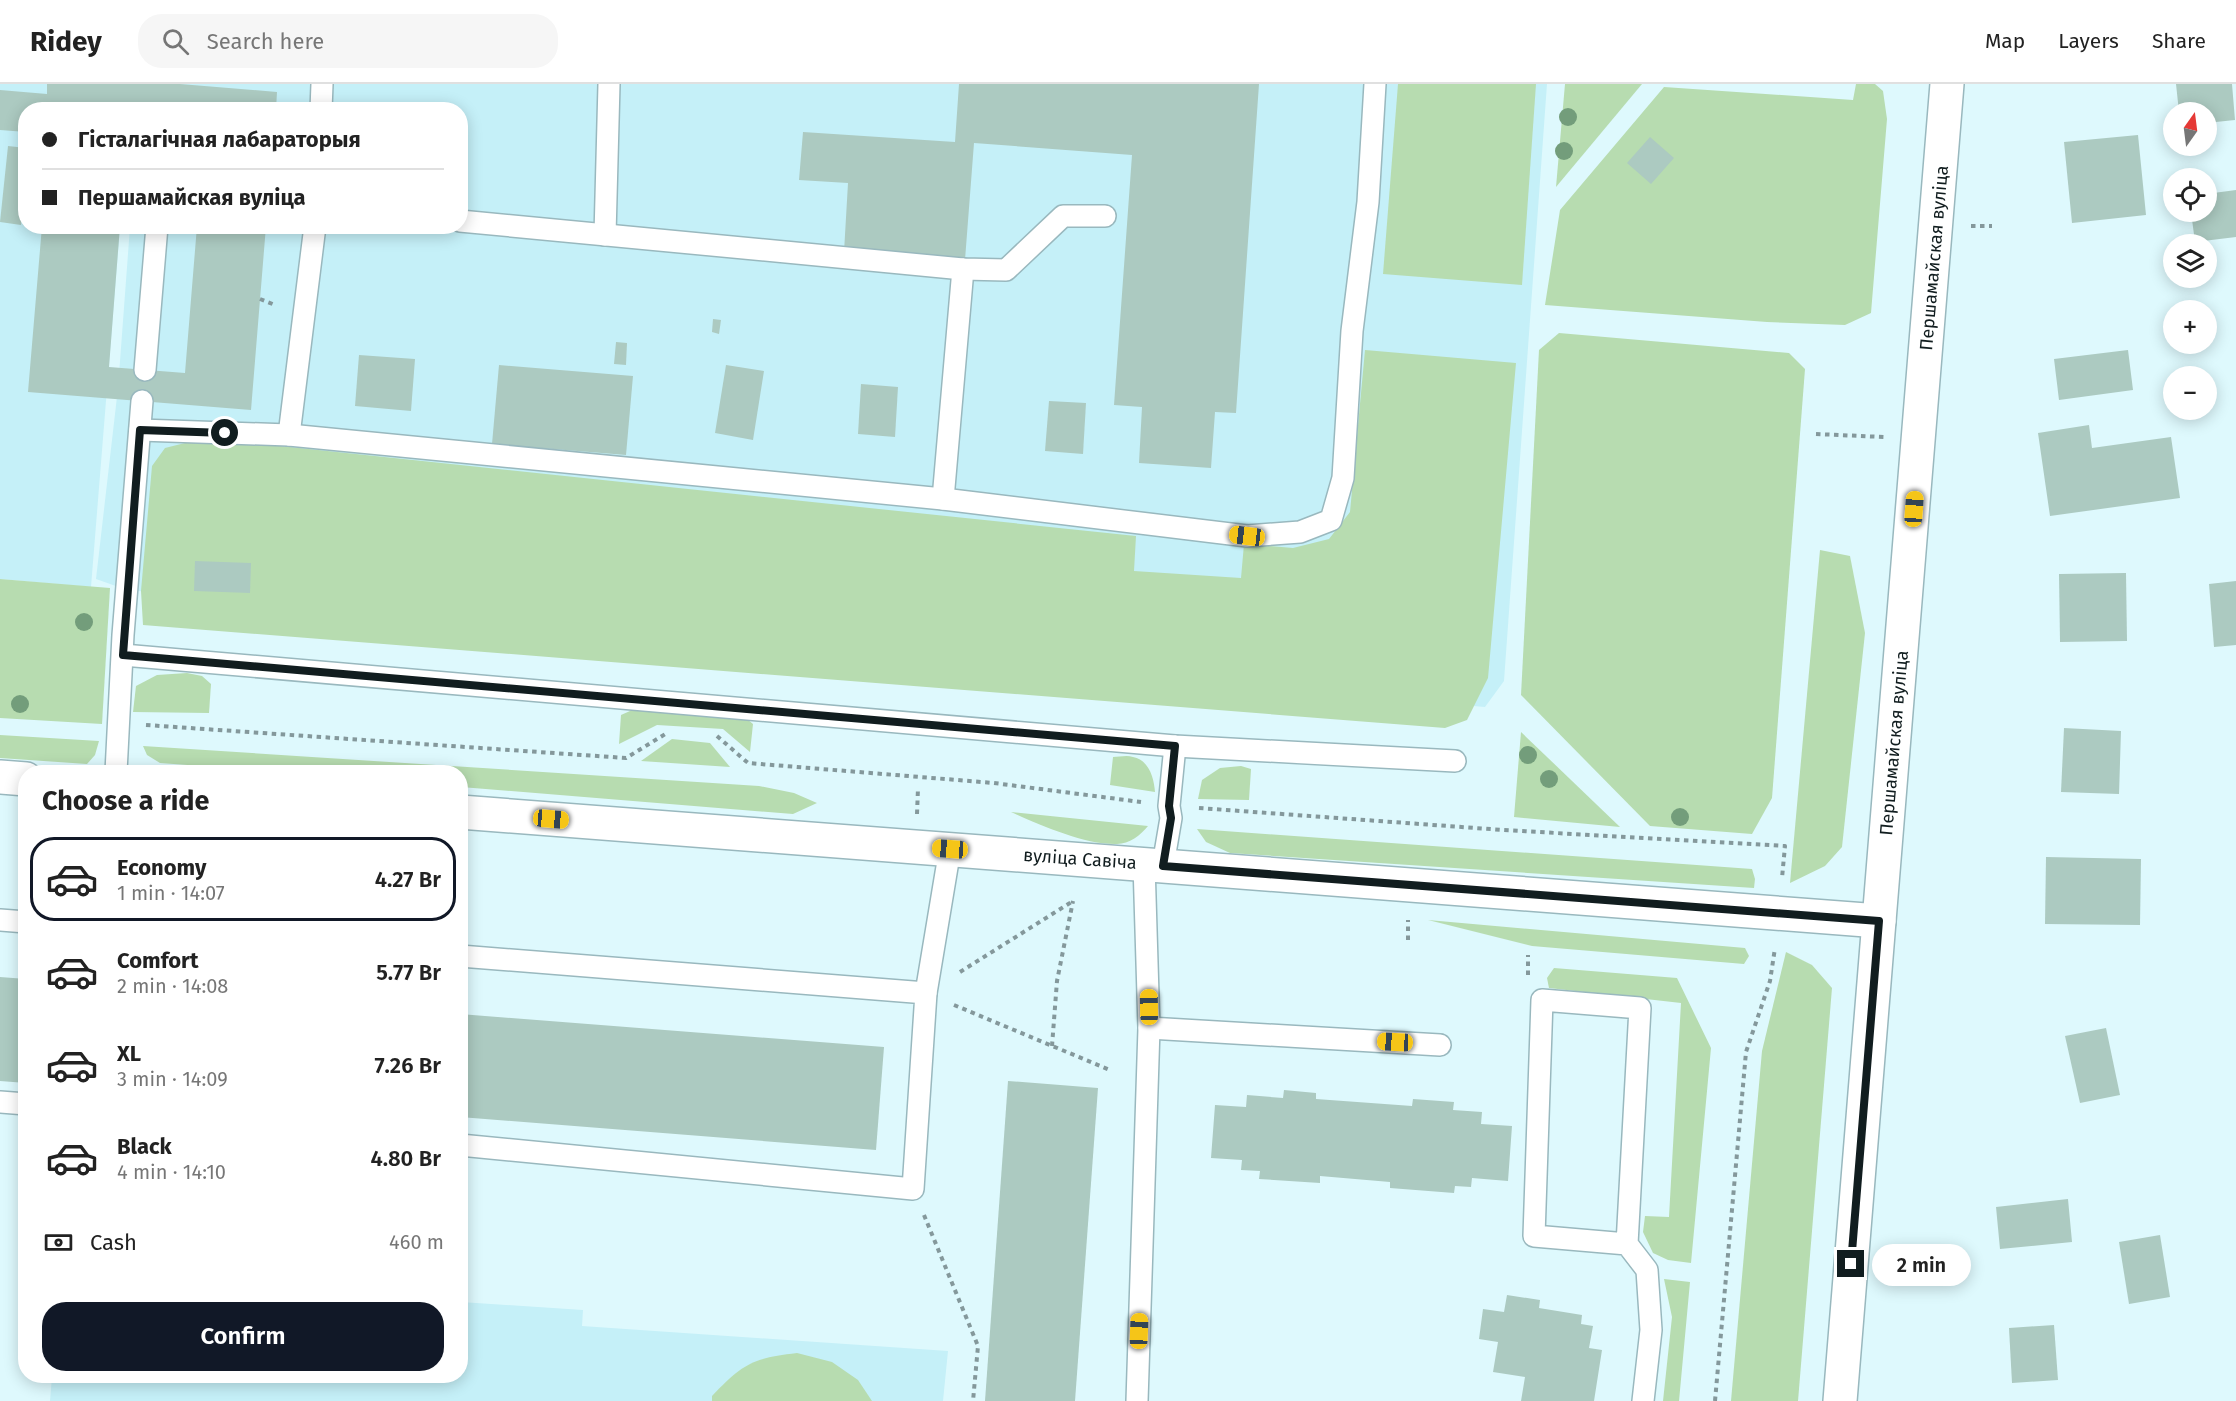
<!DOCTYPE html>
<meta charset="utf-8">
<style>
:root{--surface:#fff;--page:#f6f6f6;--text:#222;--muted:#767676;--line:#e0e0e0;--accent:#111827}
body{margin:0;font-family:"Fira Sans",sans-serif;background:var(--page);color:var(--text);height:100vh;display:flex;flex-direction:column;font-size:22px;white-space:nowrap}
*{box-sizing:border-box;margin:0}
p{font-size:20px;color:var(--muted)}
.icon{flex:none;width:33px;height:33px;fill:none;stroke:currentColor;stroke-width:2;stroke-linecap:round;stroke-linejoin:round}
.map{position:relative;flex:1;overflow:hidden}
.details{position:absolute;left:18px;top:681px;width:450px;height:618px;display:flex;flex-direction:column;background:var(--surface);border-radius:24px;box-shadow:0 3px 15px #0003}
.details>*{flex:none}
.top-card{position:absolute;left:18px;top:18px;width:450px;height:132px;border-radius:24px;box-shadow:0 3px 15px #0003;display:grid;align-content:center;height:132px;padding:0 24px;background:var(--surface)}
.needle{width:39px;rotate:14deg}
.fabs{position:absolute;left:2163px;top:18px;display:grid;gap:12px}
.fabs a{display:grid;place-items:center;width:54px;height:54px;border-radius:50%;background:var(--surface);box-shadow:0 3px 15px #0003;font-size:30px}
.end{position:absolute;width:27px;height:27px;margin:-14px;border:8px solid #111d1f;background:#fff;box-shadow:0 0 0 3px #fff}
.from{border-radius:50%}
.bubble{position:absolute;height:42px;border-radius:21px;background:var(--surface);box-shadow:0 3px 15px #0003;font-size:20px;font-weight:600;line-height:42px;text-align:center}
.car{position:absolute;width:18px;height:36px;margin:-18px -9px;border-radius:8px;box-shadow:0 0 4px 2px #0007;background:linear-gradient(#f5c518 24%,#345 0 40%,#f5c518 0 76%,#345 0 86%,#f5c518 0)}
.top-card b{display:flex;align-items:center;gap:21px;height:57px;font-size:22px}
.top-card b+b{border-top:2px solid var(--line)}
.top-card i{width:15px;height:15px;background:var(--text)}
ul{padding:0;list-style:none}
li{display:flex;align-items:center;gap:18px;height:84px;margin:0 12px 9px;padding:0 12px;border:3px solid transparent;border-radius:24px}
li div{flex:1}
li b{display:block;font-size:22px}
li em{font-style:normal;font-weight:600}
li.on{border-color:var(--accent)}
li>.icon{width:54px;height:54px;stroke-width:1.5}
h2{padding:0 24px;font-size:27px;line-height:72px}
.pay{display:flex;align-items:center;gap:15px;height:66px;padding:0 24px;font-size:22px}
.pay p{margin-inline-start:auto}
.action{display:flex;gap:12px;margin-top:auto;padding:12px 24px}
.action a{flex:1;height:69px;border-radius:24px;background:var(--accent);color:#fff;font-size:24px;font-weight:600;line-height:69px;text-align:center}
header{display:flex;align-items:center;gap:36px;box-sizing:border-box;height:84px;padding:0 30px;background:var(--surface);border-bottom:2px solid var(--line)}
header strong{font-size:28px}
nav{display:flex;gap:33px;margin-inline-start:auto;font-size:21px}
.search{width:420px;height:54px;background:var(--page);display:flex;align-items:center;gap:15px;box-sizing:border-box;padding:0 21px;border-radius:24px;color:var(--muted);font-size:22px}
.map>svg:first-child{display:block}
</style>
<header>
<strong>Ridey</strong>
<div class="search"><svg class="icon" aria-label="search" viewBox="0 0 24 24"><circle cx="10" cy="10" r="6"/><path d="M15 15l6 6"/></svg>Search here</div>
<nav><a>Map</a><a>Layers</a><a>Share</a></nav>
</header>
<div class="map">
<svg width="2236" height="1317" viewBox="0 0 2236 1317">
<rect width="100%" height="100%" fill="#def9fd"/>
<g fill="#c5f0f8">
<path d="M0,0H160L26,26V142L120,143L91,503L0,495Z"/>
<path d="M162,0H1547L1504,597L1485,623L127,506L96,495L118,304L130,143L460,142V26L157,25Z"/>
<path d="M461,1218L583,1226L582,1242L948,1267L943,1317H50L52,1292H460Z"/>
</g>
<g fill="#b7dcb0">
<path d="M1398,0H1536L1522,201L1383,190Z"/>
<path d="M1565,0H1642L1556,103Z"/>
<path d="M1856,0H1875L1883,7L1887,35L1871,229L1845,241L1767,238L1545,221L1560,126L1664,3L1853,16Z"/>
<path d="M1559,249L1789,269L1805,285L1772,714L1752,750L1650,742L1521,611L1539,266Z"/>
<path d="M1365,266L1516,279L1488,594L1467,636L1445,644L143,541L141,507L152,382L165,364L185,359L222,356L1136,452L1134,487L1241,494L1244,460L1293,464L1329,455L1350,428Z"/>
<path d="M1820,466L1850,472L1865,549L1842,763L1825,782L1790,799Z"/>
<path d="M0,495L110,504L102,640L0,634Z"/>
<path d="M187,589L202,592L211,600L209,629L133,628L136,602L157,591Z"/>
<path d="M639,623L742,631L753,640L750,668L723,645L657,641L619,660L621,631Z"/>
<path d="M1521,648L1620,743L1514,733Z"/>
<path d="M0,651L99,657L95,671L87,680L0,674Z"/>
<path d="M672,655L710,659L730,683L641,677Z"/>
<path d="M143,662L759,702L794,709L817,719L793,730L461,703L460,688H282L160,679L147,671Z"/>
<path d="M1113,673C1119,673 1127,671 1133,673C1149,676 1154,694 1155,708L1110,701Z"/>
<path d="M1241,682L1251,685L1249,716L1198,715L1202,696L1220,684Z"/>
<path d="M1011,728L1148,742C1141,751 1129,760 1117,760C1085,761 1040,741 1011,728Z"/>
<path d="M1197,745L1752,785L1755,795L1754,804L1230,769L1206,758Z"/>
<path d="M1428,836L1745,864L1749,872L1744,880L1532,862Z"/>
<path d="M1786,868L1812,881L1832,904L1798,1317H1731L1762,967Z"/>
<path d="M1554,884L1677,894L1711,964L1691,1179L1668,1176L1653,1169L1643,1148L1645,1132L1669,1133L1681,919L1549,904L1547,894Z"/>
<path d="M1664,1195L1690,1198L1679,1317H1663L1672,1233Z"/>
<path d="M797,1269L832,1278L858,1296L872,1317H712V1312C742,1280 753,1274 797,1269Z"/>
</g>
<g fill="#accac1">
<path d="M47,0H180L277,8L276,26H26V48L0,46V6L47,10Z"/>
<path d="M959,0H1259L1236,329L1215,328L1211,384L1139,379L1142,323L1114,321L1132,71L974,59L965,176L844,168L848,99L799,96L803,48L955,58Z"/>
<path d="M2176,0H2232L2235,36L2206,39V28H2179Z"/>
<path d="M2138,51L2146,131L2072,139L2064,58Z"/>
<path d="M1650,53L1674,74L1651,100L1627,79Z"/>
<path d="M8,62L26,64V103L21,141L0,138Z"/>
<path d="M2236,106V153L2195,158L2191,128H2206V110Z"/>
<path d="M42,142H120L109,283L185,289L197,142H266L251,326L28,308Z"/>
<path d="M713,235L721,236L719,250L712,248Z"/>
<path d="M616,258L627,259L626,281L614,280Z"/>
<path d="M2128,266L2133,306L2059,316L2054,275Z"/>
<path d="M359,271L415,275L411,327L355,322Z"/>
<path d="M499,281L633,292L626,371L492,360Z"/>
<path d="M726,281L764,287L753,356L715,349Z"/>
<path d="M861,300L898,303L895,353L858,350Z"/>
<path d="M1049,317L1086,319L1083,370L1045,367Z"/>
<path d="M2089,341L2092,364L2171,353L2180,414L2050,432L2038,349Z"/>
<path d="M195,477L251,479L250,509L194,507Z"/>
<path d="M2126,489L2127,557L2060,558L2059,490Z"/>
<path d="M2236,497V561L2214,563L2209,500Z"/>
<path d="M2064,644L2121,647L2119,710L2061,708Z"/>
<path d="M2046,773L2141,775L2140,841L2045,840Z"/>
<path d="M0,893L26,895V999L0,997Z"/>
<path d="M460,930L884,963L876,1066L460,1033Z"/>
<path d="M2106,944L2120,1011L2080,1019L2065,952Z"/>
<path d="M1008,997L1098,1004L1075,1317H985Z"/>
<path d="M1284,1006L1316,1009V1015L1412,1022L1413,1015L1454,1018L1453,1026L1482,1028L1481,1040L1512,1042L1508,1097L1472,1094L1471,1103L1455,1102L1454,1109L1390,1104V1098L1320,1092V1099L1259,1095L1260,1087L1241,1086L1242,1076L1211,1074L1215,1021L1246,1023L1247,1011L1283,1014Z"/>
<path d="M2068,1115L2072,1158L2000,1165L1996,1123Z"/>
<path d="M2160,1151L2170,1213L2129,1220L2119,1158Z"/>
<path d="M1507,1211L1540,1216L1539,1224L1582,1231L1581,1240L1593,1242L1589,1264L1602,1266L1594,1317H1521L1525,1293L1493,1288L1498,1258L1479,1255L1483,1225L1504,1228Z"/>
<path d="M2054,1241L2058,1296L2012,1299L2009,1244Z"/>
</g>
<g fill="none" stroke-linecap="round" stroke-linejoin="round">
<g stroke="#99b8be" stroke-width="24">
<g id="service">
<path d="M321,26L322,0"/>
<path d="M460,137L963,185L1006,186L1063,132H1105"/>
<path d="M605,151L609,0"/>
<path d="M145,286L157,142"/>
<path d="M140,346L289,351L943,415L1247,452L1300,448L1331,436L1343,394L1352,247L1368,118L1375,0"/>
<path d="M289,351L315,142"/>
<path d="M943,415L963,185"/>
<path d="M123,571L1175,662L1455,677"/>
<path d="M116,688L123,551L142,317"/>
<path d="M1163,781L1171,734L1169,722L1175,662"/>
<path d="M0,836L26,838"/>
<path d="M460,872L926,909L913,1105L460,1061"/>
<path d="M926,909L950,765"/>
<path d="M1149,944L1440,961"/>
<path d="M0,1018L26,1020"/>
<path d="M1627,1160L1534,1152L1542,916L1640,924L1627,1160L1647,1186L1651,1246L1643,1317"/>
<path d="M1137,1317L1149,944L1144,780"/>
</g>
</g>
<g stroke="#99b8be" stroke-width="36">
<g id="tertiary">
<path d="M0,693L26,695"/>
<path d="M460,728L1879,837"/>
</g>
</g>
<g stroke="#99b8be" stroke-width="36">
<path id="primary" d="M1840,1317L1947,0"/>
</g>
<g stroke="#84989b" stroke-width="4" stroke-dasharray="4.5 4.5" stroke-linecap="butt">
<path d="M1971,142H1992"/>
<path d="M260,215L275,221"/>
<path d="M1816,350L1884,353"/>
<path d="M146,641L626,674L667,649"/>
<path d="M717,652L748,679L994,699L1141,718"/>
<path d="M1199,724L1503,746L1785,762L1782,794"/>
<path d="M917,730L918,704"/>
<path d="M1408,856V836"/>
<path d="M960,888L1073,817"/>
<path d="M1528,891V871"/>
<path d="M954,921L1110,986"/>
<path d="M1052,962L1057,897L1073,817"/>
<path d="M924,1131L978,1262L973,1317"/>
<path d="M1715,1317L1746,968L1770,897L1775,864"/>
</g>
<use href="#service" stroke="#fff" stroke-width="21"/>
<use href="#tertiary" stroke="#fff" stroke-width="33"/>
<use href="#primary" stroke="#fff" stroke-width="33"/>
</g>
<g fill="#739d7b">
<circle cx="1568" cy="33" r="9"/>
<circle cx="1564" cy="67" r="9"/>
<circle cx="84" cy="538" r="9"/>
<circle cx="20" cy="620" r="9"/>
<circle cx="1528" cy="671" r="9"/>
<circle cx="1549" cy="695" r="9"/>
<circle cx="1680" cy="733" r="9"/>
</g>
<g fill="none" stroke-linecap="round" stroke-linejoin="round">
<path stroke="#111d1f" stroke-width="8" d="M225,349L140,346L123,571L1175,662L1169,722L1171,734L1163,782L1879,837L1851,1180"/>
</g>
<g text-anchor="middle" stroke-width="4.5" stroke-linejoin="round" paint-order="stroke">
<g font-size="18" fill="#111d1f" stroke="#fff">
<text transform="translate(1934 174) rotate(-85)" y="6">Першамайская вуліца</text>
<text transform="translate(1894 659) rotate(-85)" y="6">Першамайская вуліца</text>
<text transform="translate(1080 775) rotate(4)" y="6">вуліца Савіча</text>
</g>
</g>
</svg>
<div class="fabs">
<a><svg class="needle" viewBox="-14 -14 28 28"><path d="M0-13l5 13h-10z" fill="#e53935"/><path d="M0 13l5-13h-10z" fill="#767676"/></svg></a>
<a><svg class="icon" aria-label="locate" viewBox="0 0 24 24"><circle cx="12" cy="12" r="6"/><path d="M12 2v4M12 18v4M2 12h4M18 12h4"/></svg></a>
<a><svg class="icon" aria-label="layers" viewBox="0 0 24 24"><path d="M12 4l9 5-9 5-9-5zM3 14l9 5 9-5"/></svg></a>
<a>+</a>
<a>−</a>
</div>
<i class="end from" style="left:225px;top:349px"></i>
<i class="end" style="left:1851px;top:1180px"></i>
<div class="bubble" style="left:1872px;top:1160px;width:99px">2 min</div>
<i class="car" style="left:1914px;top:425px;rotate:4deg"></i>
<i class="car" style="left:1247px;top:452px;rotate:277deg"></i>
<i class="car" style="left:551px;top:735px;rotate:95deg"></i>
<i class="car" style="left:950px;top:765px;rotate:274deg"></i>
<i class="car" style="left:1149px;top:923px;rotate:359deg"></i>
<i class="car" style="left:1395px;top:958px;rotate:273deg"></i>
<i class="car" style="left:1139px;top:1247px;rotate:2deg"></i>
<div class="top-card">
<b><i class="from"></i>Гісталагічная лабараторыя</b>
<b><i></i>Першамайская вуліца</b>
</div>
<section class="details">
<h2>Choose a ride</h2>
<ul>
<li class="on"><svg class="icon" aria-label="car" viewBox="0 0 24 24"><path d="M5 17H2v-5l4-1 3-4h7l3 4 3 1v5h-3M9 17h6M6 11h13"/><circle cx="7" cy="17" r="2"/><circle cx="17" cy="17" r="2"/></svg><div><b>Economy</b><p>1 min · 14:07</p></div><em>4.27 Br</em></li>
<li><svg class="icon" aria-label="car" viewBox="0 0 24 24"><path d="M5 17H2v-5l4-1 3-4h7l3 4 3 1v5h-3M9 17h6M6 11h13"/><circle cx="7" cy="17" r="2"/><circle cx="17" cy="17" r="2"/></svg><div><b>Comfort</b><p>2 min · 14:08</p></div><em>5.77 Br</em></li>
<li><svg class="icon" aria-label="car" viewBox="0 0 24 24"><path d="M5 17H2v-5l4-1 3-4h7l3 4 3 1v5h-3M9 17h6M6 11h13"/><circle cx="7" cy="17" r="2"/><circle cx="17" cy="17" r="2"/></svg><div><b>XL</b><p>3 min · 14:09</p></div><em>7.26 Br</em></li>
<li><svg class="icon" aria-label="car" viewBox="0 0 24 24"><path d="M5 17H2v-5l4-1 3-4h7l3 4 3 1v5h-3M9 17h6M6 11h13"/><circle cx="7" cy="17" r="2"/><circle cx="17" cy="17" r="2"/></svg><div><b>Black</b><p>4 min · 14:10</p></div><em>4.80 Br</em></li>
</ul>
<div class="pay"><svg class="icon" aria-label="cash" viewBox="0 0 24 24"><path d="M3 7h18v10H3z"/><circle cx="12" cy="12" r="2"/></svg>Cash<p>460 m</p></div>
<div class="action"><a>Confirm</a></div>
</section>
</div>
